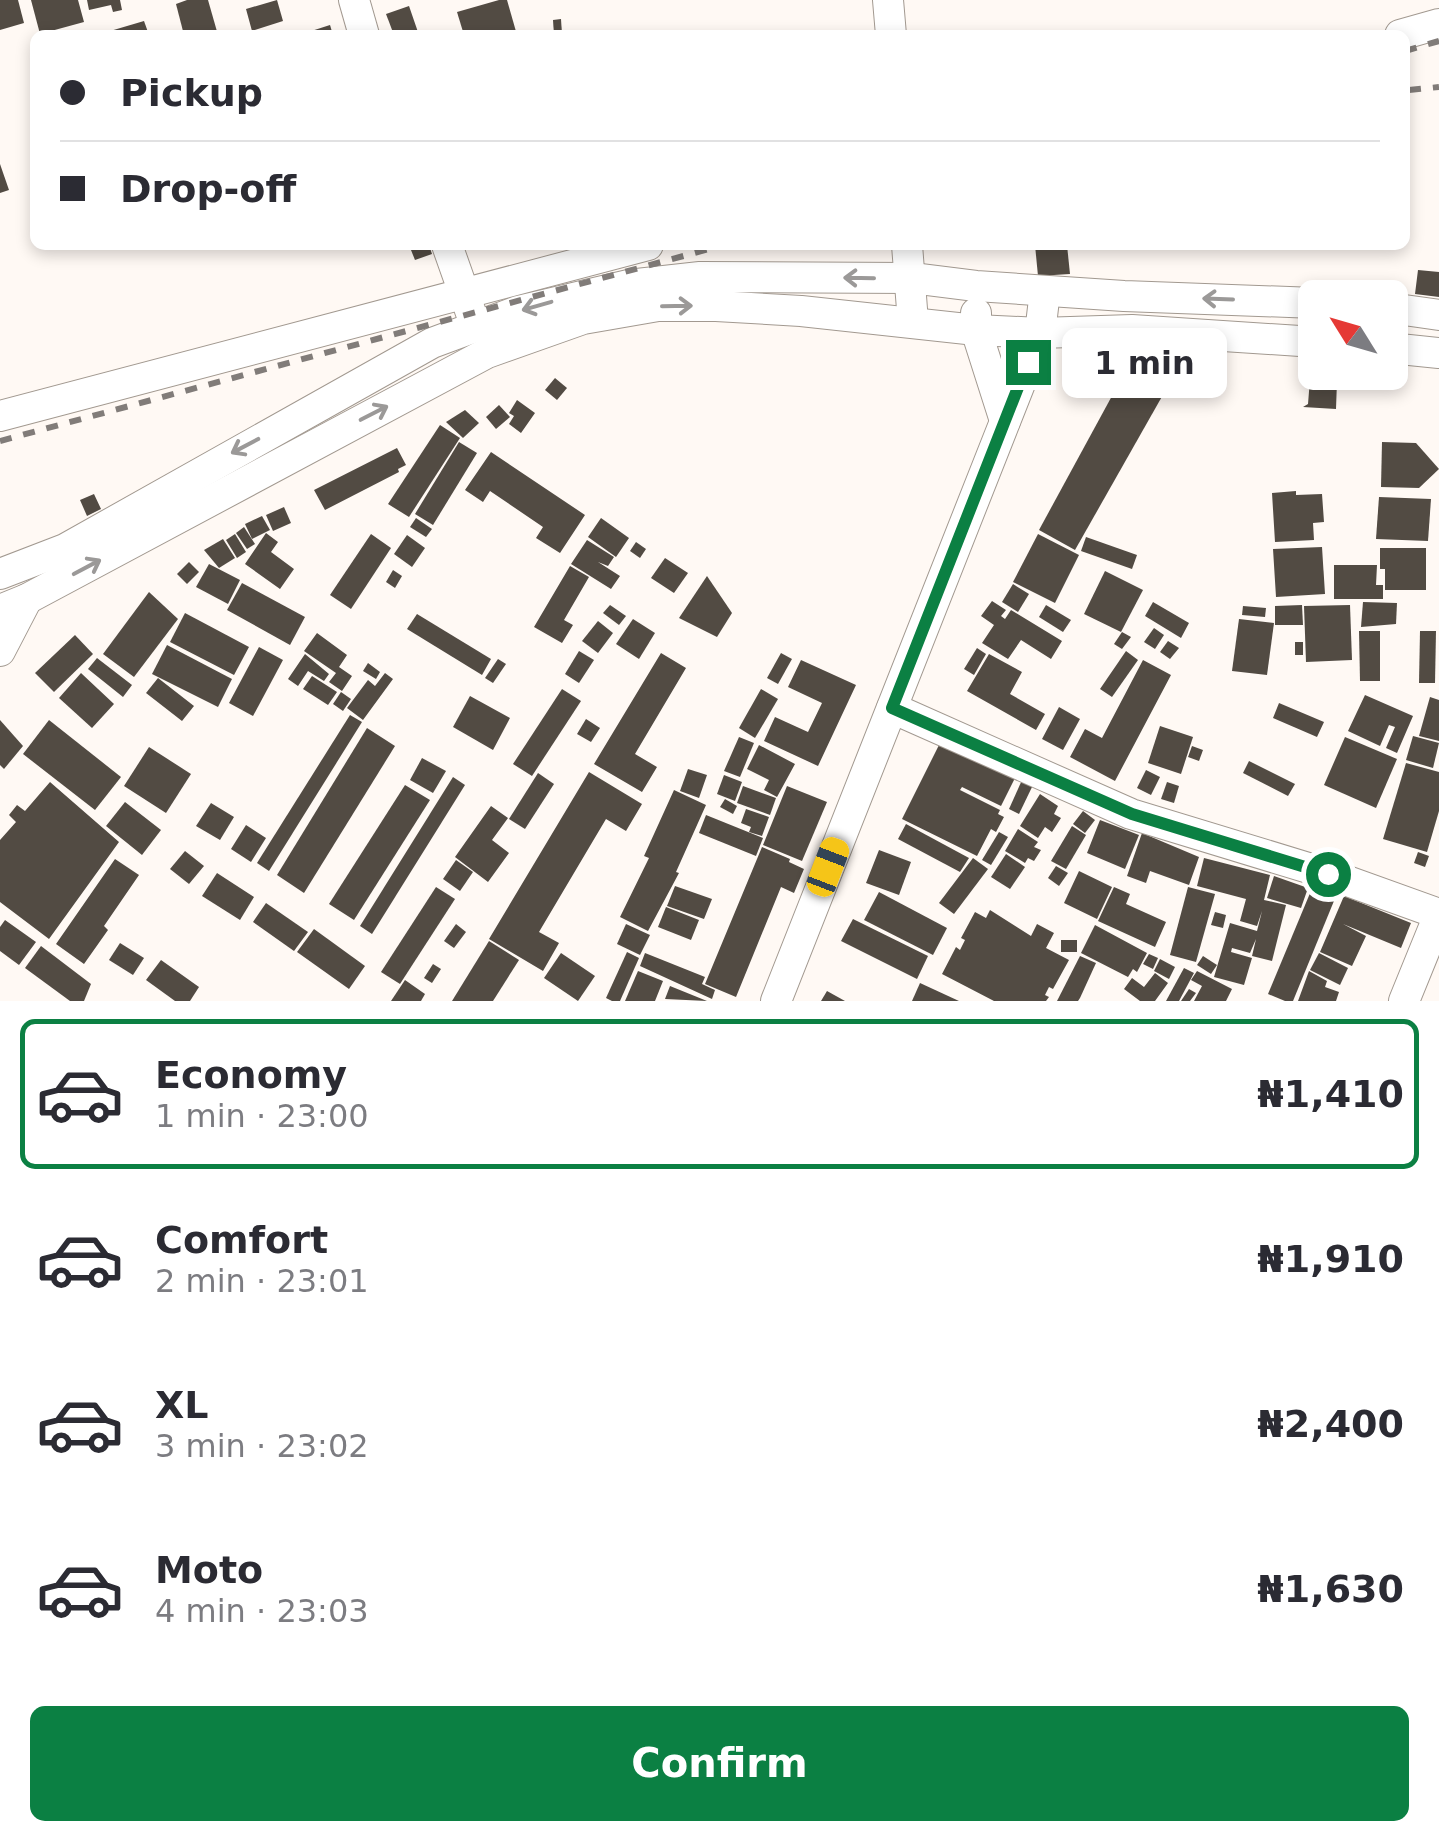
<!DOCTYPE html>
<meta charset="utf-8">
<style>
:root{--surface:#fff;--page:#f7f7f7;--text:#2b2b33;--muted:#7c7c81;--line:#e1e1e2;--accent:#0b8043}
body{margin:0;font-family:"DejaVu Sans",sans-serif;background:var(--page);color:var(--text);height:100vh;display:flex;flex-direction:column;font-size:38px;white-space:nowrap}
*{box-sizing:border-box;margin:0}
p{font-size:32px;color:var(--muted)}
.icon{flex:none;width:55px;height:55px;fill:none;stroke:currentColor;stroke-width:2;stroke-linecap:round;stroke-linejoin:round}
.map{position:relative;height:1001px;overflow:hidden}
.drawer{display:flex;flex-direction:column;background:var(--surface);flex:1}
.drawer>*{flex:none}
.top-card{position:absolute;left:30px;top:30px;width:1380px;height:220px;border-radius:15px;box-shadow:0 5px 15px #0003;display:grid;align-content:center;height:220px;padding:0 30px;background:var(--surface)}
.needle{width:65px;rotate:307deg}
.buttons{position:absolute;left:1298px;top:280px;display:grid;gap:20px}
.buttons a{display:grid;place-items:center;width:110px;height:110px;border-radius:15px;background:var(--surface);box-shadow:0 5px 15px #0003;font-size:50px}
.end{position:absolute;width:45px;height:45px;margin:-22px;border:12px solid #0b8043;background:#fff;box-shadow:0 0 0 5px #fff}
.from{border-radius:50%}
.bubble{position:absolute;height:70px;border-radius:15px;background:var(--surface);box-shadow:0 5px 15px #0003;font-size:32px;font-weight:700;line-height:70px;text-align:center}
.car{position:absolute;width:30px;height:60px;margin:-30px -15px;border-radius:12px;box-shadow:0 0 8px 2px #0007;background:linear-gradient(#f5c518 24%,#345 0 40%,#f5c518 0 76%,#345 0 86%,#f5c518 0)}
.top-card b{display:flex;align-items:center;gap:35px;height:95px;font-size:38px}
.top-card b+b{border-top:2px solid var(--line)}
.top-card i{width:25px;height:25px;background:var(--text)}
ul{padding:18px 0 0;list-style:none}
li{display:flex;align-items:center;gap:30px;height:150px;margin:0 20px 15px;padding:0 10px;border:5px solid transparent;border-radius:15px}
li div{flex:1}
li b{display:block;font-size:38px}
li em{font-style:normal;font-weight:700}
li.current{border-color:var(--accent)}
li>.icon{width:90px;height:90px;stroke-width:1.5}
.cta{display:flex;gap:20px;margin-top:auto;padding:20px 30px}
.cta a{flex:1;height:115px;border-radius:15px;background:var(--accent);color:#fff;font-size:40px;font-weight:700;line-height:115px;text-align:center}
.map>svg:first-child{display:block}
</style>
<div class="map">
<svg width="1439" height="1001" viewBox="0 0 1439 1001">
<rect width="100%" height="100%" fill="#fff9f4"/>
<g fill="#524b43">
<path d="M0,0H18L24,23L0,30Z"/>
<path d="M31,0H78L84,22L40,34Z"/>
<path d="M87,0H120L122,10L113,12L111,5L89,10Z"/>
<path d="M187,0H208L218,35H184L176,4Z"/>
<path d="M277,0L283,21L252,31L246,9Z"/>
<path d="M499,0H507L517,35H464L457,12Z"/>
<path d="M409,6L419,35H394L386,14Z"/>
<path d="M561,19L562,34L554,35L553,20Z"/>
<path d="M144,21L149,35H100V34Z"/>
<path d="M330,25L333,35H302V34Z"/>
<path d="M0,164L9,190L0,193Z"/>
<path d="M409,245H429L432,254L415,260Z"/>
<path d="M1035,245H1067L1070,274L1038,276Z"/>
<path d="M1418,270L1439,272V297L1415,294Z"/>
<path d="M1125,372L1164,393L1075,550L1039,530Z"/>
<path d="M555,378L567,388L557,400L545,390Z"/>
<path d="M1310,379L1337,381L1336,409L1303,407L1308,404Z"/>
<path d="M517,400L535,413L521,433L509,424L514,416L509,413Z"/>
<path d="M499,405L510,417L496,429L486,417Z"/>
<path d="M465,410L479,423L463,438L446,422Z"/>
<path d="M440,425L460,438L409,517L388,504Z"/>
<path d="M459,442L477,453L433,525L415,514Z"/>
<path d="M1382,442L1416,443L1439,469L1419,488L1381,487Z"/>
<path d="M397,448L406,465L398,469L399,472L325,510L314,490Z"/>
<path d="M491,452L585,515L560,553L536,538L543,527L490,491L483,502L465,490Z"/>
<path d="M1296,491V495L1322,494L1324,522L1313,523L1314,540L1275,542L1272,493Z"/>
<path d="M94,494L101,509L87,516L80,500Z"/>
<path d="M1379,497L1431,499L1428,541L1376,539Z"/>
<path d="M284,507L291,523L273,531L266,515Z"/>
<path d="M262,516L270,530L252,539L245,524Z"/>
<path d="M416,518L432,529L426,537L410,527Z"/>
<path d="M601,518L629,538L616,557L588,537Z"/>
<path d="M244,527L255,544L247,549L236,533Z"/>
<path d="M266,533L278,542L271,552L294,569L280,589L245,564Z"/>
<path d="M235,534L246,552L237,558L226,540Z"/>
<path d="M371,534L391,548L351,609L330,595Z"/>
<path d="M1038,534L1079,555L1055,603L1013,582Z"/>
<path d="M407,535L425,548L412,567L394,554Z"/>
<path d="M1086,537L1137,555L1132,569L1081,551Z"/>
<path d="M223,539L235,558L219,568L204,550Z"/>
<path d="M587,540L614,557L608,566L598,562L620,576L611,589L571,564Z"/>
<path d="M636,542L646,549L640,558L630,551Z"/>
<path d="M1322,547L1325,594L1276,597L1273,549Z"/>
<path d="M1380,548H1426V590H1385V569H1380Z"/>
<path d="M665,558L688,573L674,593L651,578Z"/>
<path d="M189,562L199,572L187,584L177,574Z"/>
<path d="M209,564L240,580L228,604L196,587Z"/>
<path d="M1334,565H1377L1376,585H1383V599H1334Z"/>
<path d="M570,566L589,577L564,620L573,625L562,643L534,627Z"/>
<path d="M393,570L402,576L395,588L386,582Z"/>
<path d="M1105,571L1143,590L1121,632L1084,614Z"/>
<path d="M707,576L732,613L717,637L679,618Z"/>
<path d="M242,583L305,617L290,645L227,610Z"/>
<path d="M1013,584L1029,594L1018,612L1002,602Z"/>
<path d="M149,592L178,619L134,677L103,654Z"/>
<path d="M992,601L1006,610L1001,616L1005,619L1011,610L1062,641L1051,659L1021,640L1008,659L982,643L994,625L981,616Z"/>
<path d="M1153,602L1189,623L1181,638L1145,616Z"/>
<path d="M1363,602L1397,603L1396,624L1361,627Z"/>
<path d="M610,605L626,616L619,625L603,613Z"/>
<path d="M1046,605L1071,620L1063,632L1039,617Z"/>
<path d="M1302,605L1303,625H1275V606Z"/>
<path d="M1350,605L1352,660L1306,662L1304,606Z"/>
<path d="M1243,606L1266,608L1265,617L1242,615Z"/>
<path d="M185,613L249,647L234,675L170,642Z"/>
<path d="M417,614L491,659L482,675L407,629Z"/>
<path d="M633,619L655,633L639,659L616,644Z"/>
<path d="M1239,619L1274,623L1267,675L1232,671Z"/>
<path d="M598,621L613,633L598,653L582,641Z"/>
<path d="M1154,628L1164,635L1155,649L1144,642Z"/>
<path d="M1359,631H1380V681H1360Z"/>
<path d="M1420,631H1436L1435,683H1419Z"/>
<path d="M1122,632L1131,637L1122,649L1114,644Z"/>
<path d="M317,633L347,655L339,667L352,676L342,691L329,682L336,673L304,651Z"/>
<path d="M75,635L93,654L54,692L35,673Z"/>
<path d="M1168,641L1179,648L1170,659L1160,652Z"/>
<rect x="1295" y="642" width="8" height="13"/>
<path d="M167,645L232,679L218,707L152,674Z"/>
<path d="M259,647L283,660L253,716L229,703Z"/>
<path d="M977,648L986,654L974,675L964,669Z"/>
<path d="M579,651L594,660L579,683L565,674Z"/>
<path d="M1126,651L1138,660L1112,697L1100,689Z"/>
<path d="M661,653L686,668L635,754L657,767L642,792L594,764Z"/>
<path d="M781,653L792,659L778,684L767,678Z"/>
<path d="M305,654L329,674L324,681L308,671L298,686L288,679Z"/>
<path d="M989,654L1022,672L1010,694L1045,714L1036,730L967,691Z"/>
<path d="M97,658L132,685L123,697L88,669Z"/>
<path d="M498,659L506,664L493,683L485,678Z"/>
<path d="M801,660L856,685L818,766L764,741L775,717L808,732L822,703L788,687Z"/>
<path d="M1143,660L1171,675L1115,781L1070,757L1085,729L1102,738Z"/>
<path d="M368,663L380,672L376,679L363,671Z"/>
<path d="M81,673L114,704L92,728L59,698Z"/>
<path d="M385,673L393,679L363,720L347,708L368,680L375,686Z"/>
<path d="M312,676L337,692L328,705L303,689Z"/>
<path d="M158,678L194,706L182,721L146,693Z"/>
<path d="M562,689L581,701L532,776L513,764Z"/>
<path d="M761,689L778,699L755,738L739,728Z"/>
<path d="M341,692L351,699L343,711L333,704Z"/>
<path d="M1365,695L1413,716L1397,753L1386,748L1395,727L1389,725L1380,746L1348,731Z"/>
<path d="M470,696L510,718L493,750L453,727Z"/>
<path d="M1430,697L1439,700V741L1419,736Z"/>
<path d="M1279,703L1324,722L1317,737L1273,718Z"/>
<path d="M1059,707L1080,719L1063,750L1042,739Z"/>
<path d="M350,715L362,722L269,871L257,863Z"/>
<path d="M586,719L600,728L591,742L577,734Z"/>
<path d="M0,720L23,746L4,769L0,765Z"/>
<path d="M49,720L121,777L95,810L23,754Z"/>
<path d="M1160,726L1193,737L1181,774L1148,763Z"/>
<path d="M367,728L395,746L304,893L277,875Z"/>
<path d="M944,735L1018,772L1001,806L962,787L960,790L1000,810L998,814L1004,817L996,832L991,829L977,856L902,819Z"/>
<path d="M1413,736L1439,743L1433,768L1406,760Z"/>
<path d="M739,737L754,743L740,777L724,771Z"/>
<path d="M1345,737L1397,759L1376,808L1324,785Z"/>
<path d="M759,745L795,764L777,797L764,790L769,780L747,769Z"/>
<path d="M1192,746L1203,750L1199,761L1188,757Z"/>
<path d="M149,747L191,774L166,813L124,786Z"/>
<path d="M422,758L446,771L433,793L410,780Z"/>
<path d="M1249,761L1295,784L1288,796L1243,773Z"/>
<path d="M1406,763L1439,772V811L1427,852L1383,839Z"/>
<path d="M688,769L707,775L699,798L680,791Z"/>
<path d="M1146,770L1160,777L1151,795L1137,788Z"/>
<path d="M589,772L642,804L626,831L606,819L539,932L559,943L543,971L489,939Z"/>
<path d="M538,773L554,784L525,829L509,819Z"/>
<path d="M724,775L742,782L735,801L717,794Z"/>
<path d="M453,777L465,785L372,934L360,926Z"/>
<path d="M1022,780L1033,785L1019,814L1009,809Z"/>
<path d="M50,782L119,842L49,939L0,902V840L16,822L9,815L17,805L25,811Z"/>
<path d="M1167,782L1179,786L1174,803L1161,799Z"/>
<path d="M405,785L430,800L354,920L329,904Z"/>
<path d="M743,786L776,798L770,815L737,803Z"/>
<path d="M787,786L827,802L802,861L763,845Z"/>
<path d="M674,790L706,805L676,872L679,873L648,931L620,917L649,858L644,856Z"/>
<path d="M1040,794L1058,806L1054,814L1061,818L1052,832L1045,827L1038,838L1020,826Z"/>
<path d="M725,799L737,806L733,814L720,807Z"/>
<path d="M125,802L161,830L142,855L106,826Z"/>
<path d="M211,803L234,817L220,840L196,826Z"/>
<path d="M491,806L508,818L492,840L509,853L488,882L455,857Z"/>
<path d="M746,809L769,817L762,836L749,832L751,827L741,823Z"/>
<path d="M1083,811L1095,820L1085,833L1073,824Z"/>
<path d="M706,815L763,838L756,856L699,833Z"/>
<path d="M1100,820L1139,835L1125,869L1087,853Z"/>
<path d="M906,824L969,858L960,872L898,839Z"/>
<path d="M246,825L266,838L251,862L231,849Z"/>
<path d="M1072,826L1086,835L1066,869L1051,861Z"/>
<path d="M1018,829L1038,842L1034,847L1041,850L1034,861L1028,858L1025,863L1005,851Z"/>
<path d="M999,832L1008,837L991,865L982,860Z"/>
<path d="M1142,833L1199,857L1189,885L1150,871L1146,883L1127,876Z"/>
<path d="M762,847L790,859L789,862L804,869L794,893L781,887L736,997L705,984Z"/>
<path d="M879,850L911,862L899,895L866,883Z"/>
<path d="M185,851L204,866L189,884L170,869Z"/>
<path d="M1418,852L1429,856L1425,867L1414,863Z"/>
<path d="M1006,854L1025,867L1010,889L991,877Z"/>
<path d="M973,858L988,869L954,914L939,903Z"/>
<path d="M1204,858L1270,875L1264,900L1286,905L1272,961L1252,956L1256,939L1250,953L1232,948L1231,952L1252,958L1244,985L1214,977L1230,923L1257,931L1262,911L1257,926L1240,921L1246,899L1197,886Z"/>
<path d="M115,859L139,875L104,926L108,930L84,964L56,944Z"/>
<path d="M456,860L473,872L460,891L443,879Z"/>
<path d="M1056,866L1068,873L1059,886L1048,878Z"/>
<path d="M1079,871L1112,887L1097,919L1064,903Z"/>
<path d="M217,873L254,897L240,920L202,896Z"/>
<path d="M1274,876L1308,888L1301,908L1267,898Z"/>
<path d="M675,886L712,899L704,919L667,906Z"/>
<path d="M1313,886L1336,896L1293,1001H1285L1268,994Z"/>
<path d="M436,887L455,899L400,984L381,972Z"/>
<path d="M1114,887L1130,894L1126,904L1166,922L1155,947L1098,921Z"/>
<path d="M1188,887L1215,894L1196,962L1170,955Z"/>
<path d="M879,892L947,928L933,955L864,920Z"/>
<path d="M1344,896L1411,923L1401,948L1343,924L1366,936L1352,966L1320,952Z"/>
<path d="M266,903L308,932L294,951L253,922Z"/>
<path d="M666,907L699,920L691,940L658,927Z"/>
<path d="M990,910L1031,936L1037,924L1054,933L1046,948L1069,960L1053,989L1049,987L1045,995L1049,997L1046,1001H994L942,974L956,947L960,950L965,940L961,938L975,912L986,918Z"/>
<path d="M1215,912L1226,915L1223,928L1211,925Z"/>
<path d="M853,919L928,956L917,979L841,941Z"/>
<path d="M5,920L36,942L19,965L0,951V927Z"/>
<path d="M456,924L466,932L454,948L444,941Z"/>
<path d="M626,924L650,935L640,955L617,944Z"/>
<path d="M1095,925L1147,953L1137,972L1133,969L1128,977L1081,953Z"/>
<path d="M314,929L365,966L349,989L297,952Z"/>
<rect x="1061" y="940" width="16" height="12"/>
<path d="M489,941L519,960L493,1001H452Z"/>
<path d="M120,943L144,958L133,975L109,960Z"/>
<path d="M41,946L91,984L84,1001H70L25,968Z"/>
<path d="M627,952L639,958L620,1001H612L606,998Z"/>
<path d="M561,953L595,976L578,1001L544,978Z"/>
<path d="M645,953L705,977L702,984L715,990L712,999L640,966Z"/>
<path d="M1319,953L1348,968L1340,985L1310,970Z"/>
<path d="M1149,954L1158,958L1153,969L1143,964Z"/>
<path d="M1080,956L1096,963L1080,998L1078,1001H1057Z"/>
<path d="M1203,956L1217,965L1211,974L1197,965Z"/>
<path d="M1160,959L1175,967L1169,979L1154,971Z"/>
<path d="M161,960L199,987L190,1001H175L146,980Z"/>
<path d="M433,964L441,969L432,983L424,978Z"/>
<path d="M1184,968L1194,973L1179,1001H1166Z"/>
<path d="M638,971L663,981L655,1001H625Z"/>
<path d="M1197,971L1232,989L1226,1001H1194L1202,986L1191,980Z"/>
<path d="M1309,971L1327,981L1325,987L1339,992L1336,1001H1298Z"/>
<path d="M1155,973L1168,983L1155,1001H1140L1124,989L1132,978L1144,987Z"/>
<path d="M405,980L425,994L421,1001H391Z"/>
<path d="M920,983L959,1001H912Z"/>
<path d="M670,986L707,1001L665,999Z"/>
<path d="M1189,989L1196,993L1190,1001H1181Z"/>
<path d="M827,991L845,1001H821Z"/>
</g>
<g fill="none" stroke-linecap="round" stroke-linejoin="round">
<g stroke="#a29990" stroke-width="32">
<g id="minor">
<path d="M354,0L364,35"/>
<path d="M888,0L891,35"/>
<path d="M1400,35L1439,24"/>
<path d="M447,245L471,313"/>
<path d="M907,245L913,322"/>
<path d="M1390,308L1439,315"/>
<path d="M976,313V330L1005,421"/>
<path d="M1390,348L1439,353"/>
<path d="M0,416L648,245"/>
<path d="M0,574L65,549L432,343L518,311L628,285L700,277L912,278L976,286L1124,296L1315,303"/>
<path d="M0,610L27,599L487,353L583,319L658,306H716L801,311L976,330L1040,333L1132,330L1315,342"/>
<path d="M0,651L27,599"/>
<path d="M892,708L1131,814L1328,874L1439,914"/>
<path d="M776,1001L1040,333L1045,291"/>
<path d="M1404,1001L1439,915"/>
</g>
</g>
<use href="#minor" stroke="#fff" stroke-width="30"/>
<g stroke="#817c79" stroke-width="6" stroke-dasharray="12 12" stroke-linecap="butt">
<path d="M1405,51L1439,41"/>
<path d="M1409,90L1439,87"/>
<path d="M0,441L724,245"/>
</g>
</g>
<defs><path id="oneway-shaft" d="M-6 0H5M1.5-3L5.5 0L1.5 3" fill="none" stroke-width="1.6" stroke-linecap="round" stroke-linejoin="round" transform="scale(2.5)"/></defs>
<g stroke="#9b9998">
<use href="#oneway-shaft" transform="translate(859 278) rotate(-179)"/>
<use href="#oneway-shaft" transform="translate(1218 299) rotate(-178)"/>
<use href="#oneway-shaft" transform="translate(537 306) rotate(164)"/>
<use href="#oneway-shaft" transform="translate(677 306) rotate(-1)"/>
<use href="#oneway-shaft" transform="translate(374 413) rotate(-27)"/>
<use href="#oneway-shaft" transform="translate(245 446) rotate(152)"/>
<use href="#oneway-shaft" transform="translate(87 567) rotate(-28)"/>
</g>
<g fill="none" stroke-linecap="round" stroke-linejoin="round">
<path stroke="#0b8043" stroke-width="12" d="M1028,362L892,708L1132,814L1328,874"/>
</g>
</svg>
<div class="buttons">
<a><svg class="needle" viewBox="-14 -14 28 28"><path d="M0-13l5 13h-10z" fill="#e53935"/><path d="M0 13l5-13h-10z" fill="#7c7c81"/></svg></a>
</div>
<i class="end from" style="left:1328px;top:874px"></i>
<i class="end" style="left:1028px;top:362px"></i>
<div class="bubble" style="left:1062px;top:328px;width:165px">1 min</div>
<i class="car" style="left:828px;top:867px;rotate:21deg"></i>
<div class="top-card">
<b><i class="from"></i>Pickup</b>
<b><i></i>Drop-off</b>
</div>
</div>
<section class="drawer">
<ul>
<li class="current"><svg class="icon" aria-label="car" viewBox="0 0 24 24"><path d="M5 17H2v-5l4-1 3-4h7l3 4 3 1v5h-3M9 17h6M6 11h13"/><circle cx="7" cy="17" r="2"/><circle cx="17" cy="17" r="2"/></svg><div><b>Economy</b><p>1 min · 23:00</p></div><em>₦1,410</em></li>
<li><svg class="icon" aria-label="car" viewBox="0 0 24 24"><path d="M5 17H2v-5l4-1 3-4h7l3 4 3 1v5h-3M9 17h6M6 11h13"/><circle cx="7" cy="17" r="2"/><circle cx="17" cy="17" r="2"/></svg><div><b>Comfort</b><p>2 min · 23:01</p></div><em>₦1,910</em></li>
<li><svg class="icon" aria-label="car" viewBox="0 0 24 24"><path d="M5 17H2v-5l4-1 3-4h7l3 4 3 1v5h-3M9 17h6M6 11h13"/><circle cx="7" cy="17" r="2"/><circle cx="17" cy="17" r="2"/></svg><div><b>XL</b><p>3 min · 23:02</p></div><em>₦2,400</em></li>
<li><svg class="icon" aria-label="car" viewBox="0 0 24 24"><path d="M5 17H2v-5l4-1 3-4h7l3 4 3 1v5h-3M9 17h6M6 11h13"/><circle cx="7" cy="17" r="2"/><circle cx="17" cy="17" r="2"/></svg><div><b>Moto</b><p>4 min · 23:03</p></div><em>₦1,630</em></li>
</ul>
<div class="cta"><a>Confirm</a></div>
</section>
